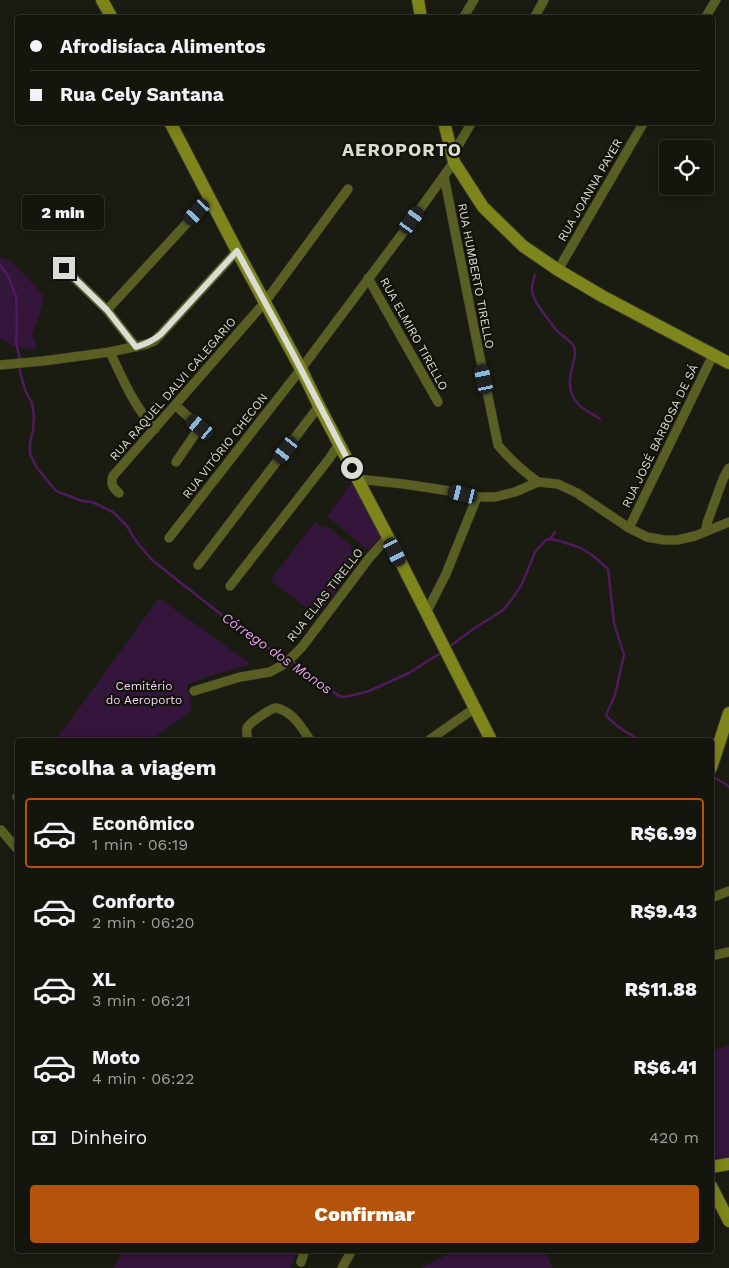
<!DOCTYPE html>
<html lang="pt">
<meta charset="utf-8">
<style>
:root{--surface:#14150d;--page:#1d1e16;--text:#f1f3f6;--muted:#9d9f9d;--line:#33342e;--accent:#b45309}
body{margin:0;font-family:"Work Sans",sans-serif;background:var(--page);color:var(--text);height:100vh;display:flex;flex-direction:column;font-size:19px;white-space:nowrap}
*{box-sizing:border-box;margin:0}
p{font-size:16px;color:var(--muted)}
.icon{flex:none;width:28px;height:28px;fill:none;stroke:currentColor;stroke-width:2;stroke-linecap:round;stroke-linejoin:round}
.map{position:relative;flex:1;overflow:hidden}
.drawer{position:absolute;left:15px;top:738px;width:699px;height:515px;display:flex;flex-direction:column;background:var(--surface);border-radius:5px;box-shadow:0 2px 12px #0003,0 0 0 1px var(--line)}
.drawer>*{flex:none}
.guide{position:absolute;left:15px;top:15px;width:700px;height:110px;border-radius:5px;box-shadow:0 2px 12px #0003,0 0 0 1px var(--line);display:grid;align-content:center;height:110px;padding:0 15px;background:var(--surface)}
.fabs{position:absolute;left:659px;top:140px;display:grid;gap:10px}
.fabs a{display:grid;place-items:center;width:55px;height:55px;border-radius:5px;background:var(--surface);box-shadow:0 2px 12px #0003,0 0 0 1px var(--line);font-size:25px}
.end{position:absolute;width:22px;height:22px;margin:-11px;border:6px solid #dbdcd4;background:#111;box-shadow:0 0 0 2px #111}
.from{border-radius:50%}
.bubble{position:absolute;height:35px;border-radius:5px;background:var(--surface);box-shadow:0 2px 12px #0003,0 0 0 1px var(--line);font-size:16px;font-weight:800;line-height:35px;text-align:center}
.car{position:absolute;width:15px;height:30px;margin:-15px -8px;border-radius:6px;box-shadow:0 0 4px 1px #0007;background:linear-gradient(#222 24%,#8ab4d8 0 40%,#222 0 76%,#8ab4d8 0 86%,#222 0)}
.guide b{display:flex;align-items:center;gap:18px;height:48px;font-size:19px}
.guide b+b{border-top:1px solid var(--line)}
.guide i{width:12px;height:12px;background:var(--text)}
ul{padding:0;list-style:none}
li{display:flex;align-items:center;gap:15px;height:70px;margin:0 10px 8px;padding:0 5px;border:2px solid transparent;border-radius:5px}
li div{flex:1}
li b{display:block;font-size:19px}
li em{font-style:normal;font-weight:800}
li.active{border-color:var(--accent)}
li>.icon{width:45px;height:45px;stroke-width:1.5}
h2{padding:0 15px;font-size:22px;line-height:60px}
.pay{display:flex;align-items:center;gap:12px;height:55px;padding:0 15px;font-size:19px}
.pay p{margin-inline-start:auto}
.cta{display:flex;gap:10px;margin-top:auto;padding:10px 15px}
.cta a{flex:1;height:58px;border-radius:5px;background:var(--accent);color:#fff;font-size:20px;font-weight:800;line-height:58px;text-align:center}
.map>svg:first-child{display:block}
</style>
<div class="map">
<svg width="729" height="1268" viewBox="0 0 729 1268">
<rect width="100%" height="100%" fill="#1a1c11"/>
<g fill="#34153c">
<path d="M0,257C4,258 8,259 11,262C17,267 42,291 43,297C44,308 34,324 32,336C35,341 38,345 35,350L13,346L2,339L0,340Z"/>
<path d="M352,483L381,536L368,550L327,516Z"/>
<path d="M315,522L323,528L325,525L351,545L350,548L362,557L317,616L270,580Z"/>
<path d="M159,598L251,664L216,674L187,685L192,710L151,740H56Z"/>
<path d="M729,1045V1161L720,1163L711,1152V1050L719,1049Z"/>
<path d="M124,1250H297L290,1268H113Z"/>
<path d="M457,1250H544L553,1268H422V1267Z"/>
</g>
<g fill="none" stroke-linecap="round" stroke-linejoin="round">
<g stroke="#501b5e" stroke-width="2.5">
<path d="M0,265L7,274L16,296L17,319L16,342L20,360V372L26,392L32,403L34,417L33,430L30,443V454L37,468L56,491L82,501L92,502L113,512L127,526L136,541L152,560L242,631L261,644L288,658L339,696L344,697L354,695L369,691L409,673L442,652"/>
<path d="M535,275C528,292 534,300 544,314C549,320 553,327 558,332C563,336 569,340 573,345C582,358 558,381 578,404C583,410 593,414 600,419"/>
<path d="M550,539L555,532"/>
<path d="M449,647L476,627L502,611L512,599L522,584L535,552L546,540L550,539L560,541L581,548L592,555L608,569L614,623L624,655L615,695L606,715C614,726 628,733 639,740"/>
<path d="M711,776L724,783L729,787"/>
</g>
<g stroke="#35372c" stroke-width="10">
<g id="street">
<path d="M463,18L474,0"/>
<path d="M534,18L544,0"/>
<path d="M705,18L716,0"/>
<path d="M452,153L459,144L472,122"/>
<path d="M444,176L474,328L498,445C510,460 523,471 538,482"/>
<path d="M64,268L107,310L136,347"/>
<path d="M558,270L644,122"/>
<path d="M368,278L438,402"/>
<path d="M107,310L210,198"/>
<path d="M110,352C123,380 134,406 155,429"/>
<path d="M0,365L43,361L110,352L147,344L154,341L161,334L237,251"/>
<path d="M175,405L200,427L176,462"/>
<path d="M358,479L404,484L450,491L477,497H495L515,492L538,482L558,484L577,493L629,528L647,537L664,540H677L695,536L729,522"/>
<path d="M119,493C113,488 110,484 113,476L265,302L348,189"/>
<path d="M629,528L713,355"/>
<path d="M706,530L707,523L723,479L729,468"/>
<path d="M169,538L301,369L402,234L454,162"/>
<path d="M198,565L319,406"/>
<path d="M230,586L329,459L339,444"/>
<path d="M426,613L446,574L477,497"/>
<path d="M194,691L240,677L270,672L286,663L302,647L370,557L388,537"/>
<path d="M248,740C247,736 246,732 247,728C249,723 271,708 276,708C278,708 279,709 280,709C294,714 302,728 310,740"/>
<path d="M429,740L475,708"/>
<path d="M17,797L18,798"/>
<path d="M1,830L18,850"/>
<path d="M711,898L729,891"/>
<path d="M711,956L729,952"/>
<path d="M301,1262L305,1250"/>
<path d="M342,1268L352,1250"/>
</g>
</g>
<g stroke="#35372c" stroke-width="14">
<g id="secondary">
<path d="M102,0L112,18"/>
<path d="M418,0L421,18"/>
<path d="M170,122L237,251L301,369L319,406L388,537L491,740"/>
<path d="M444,122L454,162L483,207L523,246L558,270L602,296L729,363"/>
<path d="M711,768L729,713"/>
<path d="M711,1167L729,1164"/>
<path d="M711,1186L729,1221"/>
</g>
</g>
<use href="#street" stroke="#595f23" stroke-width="9"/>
<use href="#secondary" stroke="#7e851a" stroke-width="12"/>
</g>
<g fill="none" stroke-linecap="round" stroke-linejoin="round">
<path stroke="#dbdcd4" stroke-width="6" d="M64,268L107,310L136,347C146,344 153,341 161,334L237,251L292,352L352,468"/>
</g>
<g text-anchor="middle" stroke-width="4.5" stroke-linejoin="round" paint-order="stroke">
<g font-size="12" fill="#dbdcd4" stroke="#121308">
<text transform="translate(590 190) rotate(-60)" y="4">RUA JOANNA PAYER</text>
<text transform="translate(476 276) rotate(79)" y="4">RUA HUMBERTO TIRELLO</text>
<text transform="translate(414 334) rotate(61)" y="4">RUA ELMIRO TIRELLO</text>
<text transform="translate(173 389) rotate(-49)" y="4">RUA RAQUEL DALVI CALEGARIO</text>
<text transform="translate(660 436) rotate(-64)" y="4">RUA JOSÉ BARBOSA DE SÁ</text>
<text transform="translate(225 446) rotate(-52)" y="4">RUA VITÓRIO CHECON</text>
<text transform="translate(325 595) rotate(-52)" y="4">RUA ELIAS TIRELLO</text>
</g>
<g font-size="12" fill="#f1d3fa" stroke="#121308">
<text x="144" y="690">Cemitério<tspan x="144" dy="14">do Aeroporto</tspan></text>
</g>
<g font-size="14" font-style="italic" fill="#e99efe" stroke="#121308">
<text transform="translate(277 653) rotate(35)" y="5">Córrego dos Monos</text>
</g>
<g font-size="18" font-weight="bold" letter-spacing="1" fill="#dbdcd4" stroke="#121308">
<text x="402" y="156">AEROPORTO</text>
</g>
</g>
</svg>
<div class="fabs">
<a><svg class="icon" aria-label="locate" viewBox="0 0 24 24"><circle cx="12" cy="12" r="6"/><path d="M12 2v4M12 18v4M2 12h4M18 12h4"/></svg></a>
</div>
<i class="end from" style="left:352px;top:468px"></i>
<i class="end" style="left:64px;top:268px"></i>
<div class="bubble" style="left:22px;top:195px;width:82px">2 min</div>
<i class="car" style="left:197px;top:212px;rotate:223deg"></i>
<i class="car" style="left:412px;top:220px;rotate:36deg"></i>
<i class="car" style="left:484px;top:379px;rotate:348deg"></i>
<i class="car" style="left:200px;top:427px;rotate:310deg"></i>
<i class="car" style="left:286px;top:450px;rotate:217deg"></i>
<i class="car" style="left:463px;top:494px;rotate:284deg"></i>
<i class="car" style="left:395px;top:552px;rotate:153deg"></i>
<div class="guide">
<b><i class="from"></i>Afrodisíaca Alimentos</b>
<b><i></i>Rua Cely Santana</b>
</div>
<section class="drawer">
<h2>Escolha a viagem</h2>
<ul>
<li class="active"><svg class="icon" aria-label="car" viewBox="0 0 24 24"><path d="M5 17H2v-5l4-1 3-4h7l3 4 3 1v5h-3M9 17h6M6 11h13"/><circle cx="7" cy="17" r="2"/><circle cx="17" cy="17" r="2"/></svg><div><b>Econômico</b><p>1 min · 06:19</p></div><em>R$6.99</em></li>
<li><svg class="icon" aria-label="car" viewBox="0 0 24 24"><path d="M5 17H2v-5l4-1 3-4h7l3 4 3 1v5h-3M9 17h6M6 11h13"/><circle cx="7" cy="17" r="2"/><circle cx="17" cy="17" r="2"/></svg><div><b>Conforto</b><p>2 min · 06:20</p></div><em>R$9.43</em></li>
<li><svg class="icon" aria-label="car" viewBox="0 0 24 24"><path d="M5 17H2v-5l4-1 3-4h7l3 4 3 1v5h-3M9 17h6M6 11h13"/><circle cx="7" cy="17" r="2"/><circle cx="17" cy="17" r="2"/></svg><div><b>XL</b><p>3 min · 06:21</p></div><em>R$11.88</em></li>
<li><svg class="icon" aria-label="car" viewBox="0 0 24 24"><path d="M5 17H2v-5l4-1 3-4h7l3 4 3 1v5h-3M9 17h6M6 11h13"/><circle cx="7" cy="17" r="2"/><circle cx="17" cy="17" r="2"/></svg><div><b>Moto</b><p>4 min · 06:22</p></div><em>R$6.41</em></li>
</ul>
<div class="pay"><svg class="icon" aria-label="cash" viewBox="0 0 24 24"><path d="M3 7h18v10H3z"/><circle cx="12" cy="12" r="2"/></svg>Dinheiro<p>420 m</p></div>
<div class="cta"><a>Confirmar</a></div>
</section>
</div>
